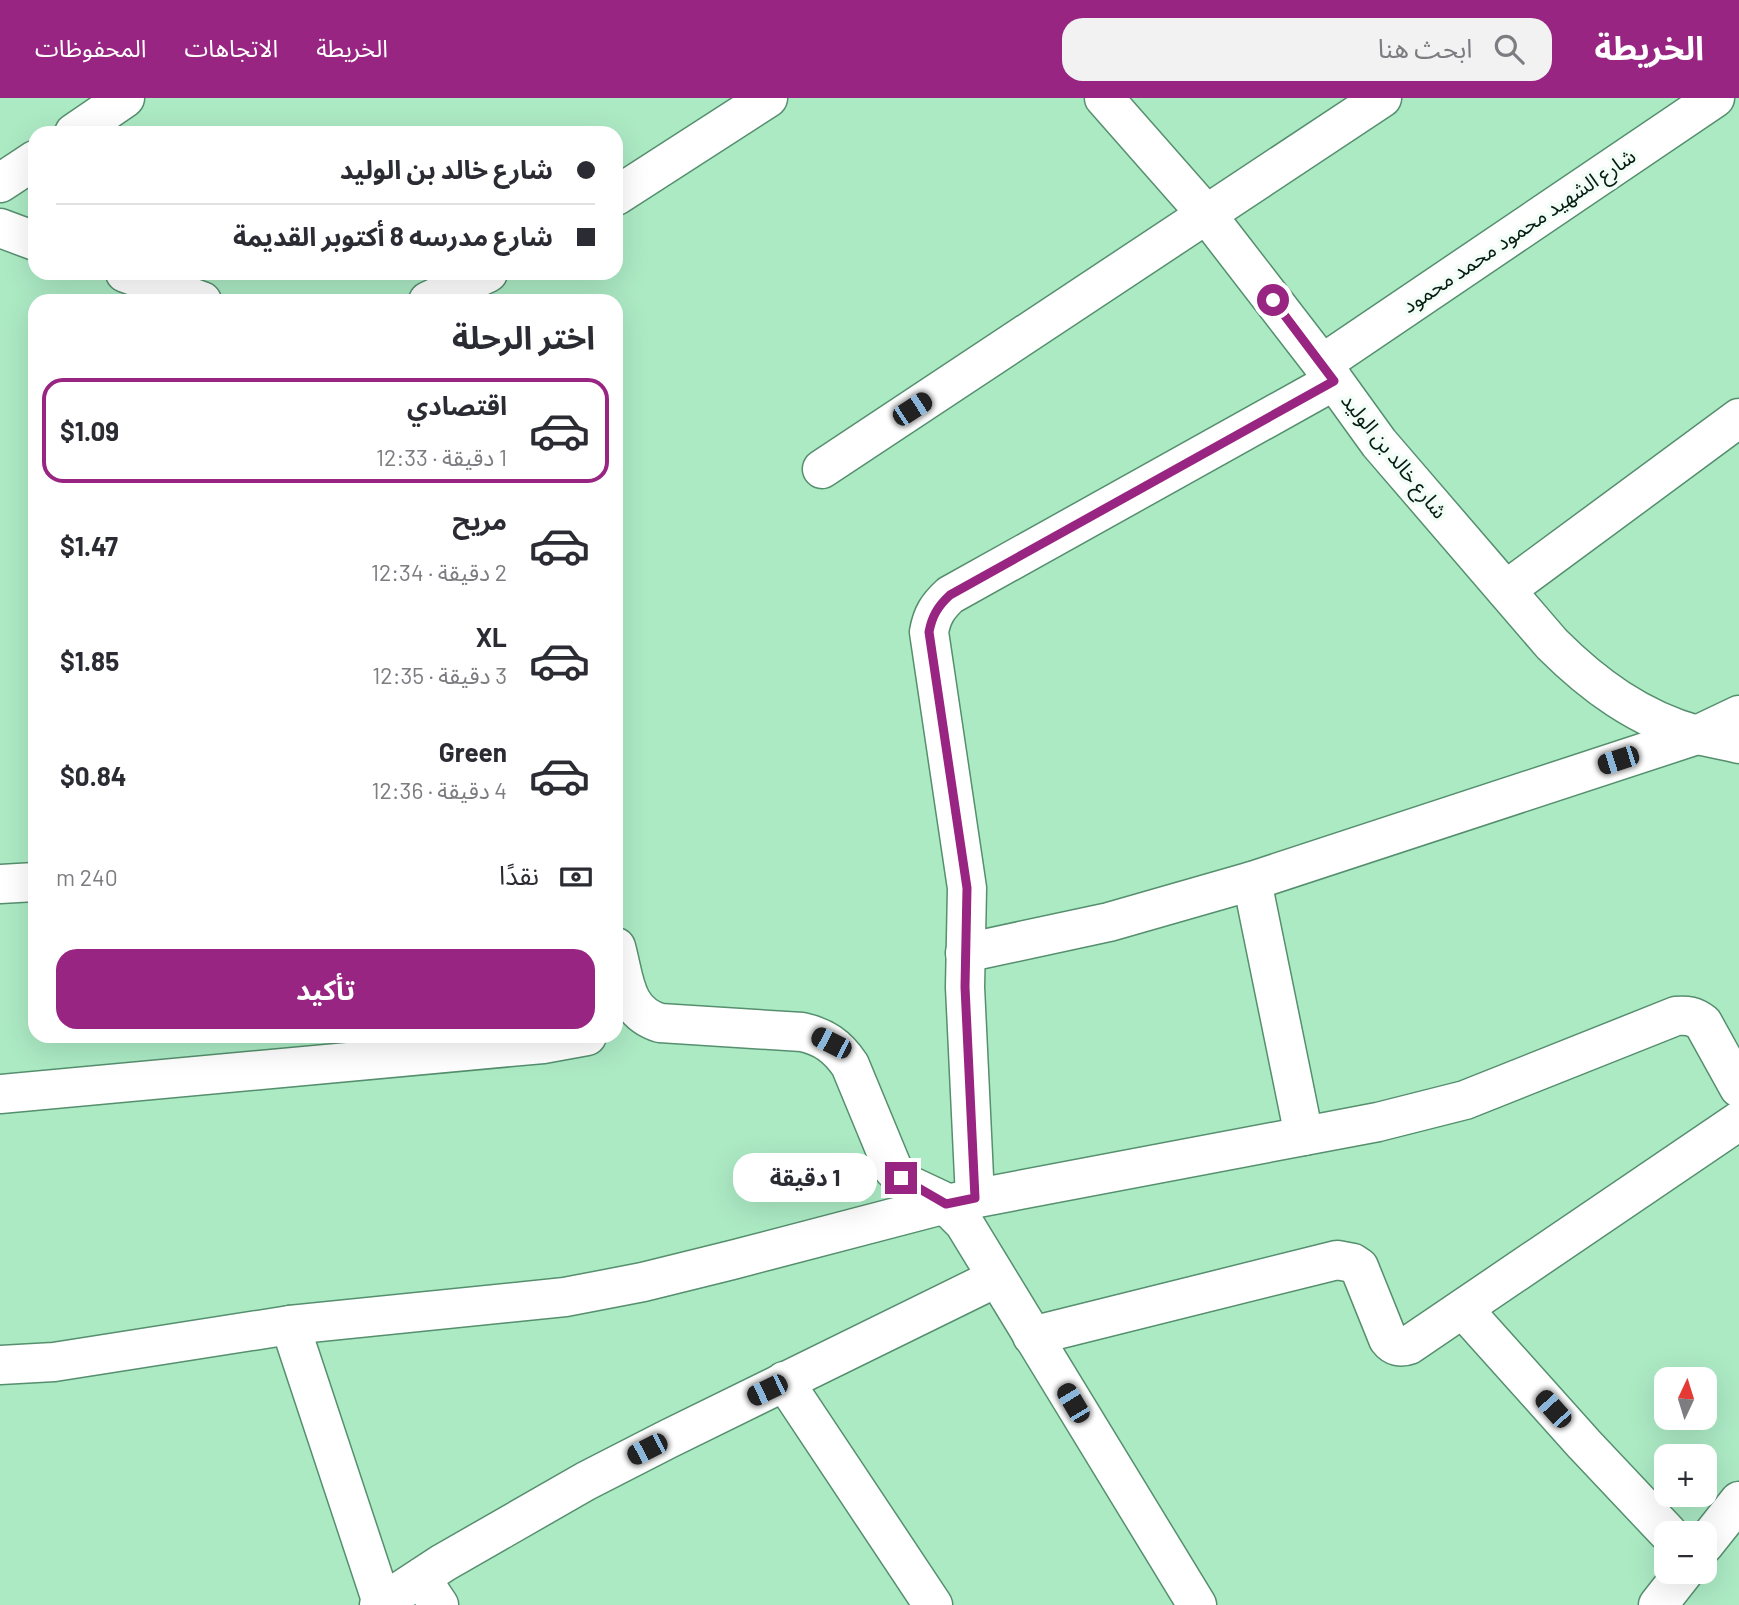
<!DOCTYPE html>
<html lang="ar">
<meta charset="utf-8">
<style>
:root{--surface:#fff;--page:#f2f2f3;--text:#2b2b33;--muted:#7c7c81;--line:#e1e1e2;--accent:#992582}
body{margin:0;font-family:Barlow,"Noto Sans Arabic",sans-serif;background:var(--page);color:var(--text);direction:rtl;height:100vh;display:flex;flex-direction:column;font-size:26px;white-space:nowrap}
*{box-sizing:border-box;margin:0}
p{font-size:23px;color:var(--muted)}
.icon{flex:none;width:38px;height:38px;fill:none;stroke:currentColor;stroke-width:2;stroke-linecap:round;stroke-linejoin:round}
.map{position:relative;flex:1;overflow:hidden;direction:ltr}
.sheet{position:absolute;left:28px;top:196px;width:595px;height:749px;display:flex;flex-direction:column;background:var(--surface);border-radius:21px;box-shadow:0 7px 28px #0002;direction:rtl}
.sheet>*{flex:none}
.banner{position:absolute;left:28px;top:28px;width:595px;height:154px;border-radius:21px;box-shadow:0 7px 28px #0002;direction:rtl;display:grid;align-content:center;height:154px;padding:0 28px;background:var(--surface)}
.needle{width:46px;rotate:4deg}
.controls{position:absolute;left:1654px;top:1269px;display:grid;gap:14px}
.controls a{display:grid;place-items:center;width:63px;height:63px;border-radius:14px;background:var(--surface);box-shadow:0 7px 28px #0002;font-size:35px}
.end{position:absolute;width:32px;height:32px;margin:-16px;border:9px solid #992582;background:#fff;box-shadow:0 0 0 4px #fff}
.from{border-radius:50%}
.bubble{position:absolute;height:49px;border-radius:21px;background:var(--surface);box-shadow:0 7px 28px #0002;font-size:23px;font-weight:700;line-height:49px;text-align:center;direction:rtl}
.car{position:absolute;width:21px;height:42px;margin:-21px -10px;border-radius:9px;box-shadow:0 0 5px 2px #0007;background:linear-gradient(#222 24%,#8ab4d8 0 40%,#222 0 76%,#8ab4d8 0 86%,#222 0)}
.banner b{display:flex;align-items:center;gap:24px;height:66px;font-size:26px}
.banner b+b{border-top:2px solid var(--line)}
.banner i{width:18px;height:18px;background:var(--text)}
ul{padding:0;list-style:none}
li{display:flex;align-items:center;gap:21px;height:105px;margin:0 14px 10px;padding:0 14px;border:4px solid transparent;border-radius:21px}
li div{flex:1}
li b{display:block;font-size:26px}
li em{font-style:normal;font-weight:700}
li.selected{border-color:var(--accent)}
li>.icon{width:63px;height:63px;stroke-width:1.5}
h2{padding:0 28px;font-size:32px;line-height:84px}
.pay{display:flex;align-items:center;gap:18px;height:77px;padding:0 28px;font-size:26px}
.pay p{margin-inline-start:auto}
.primary-button{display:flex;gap:14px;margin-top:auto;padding:14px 28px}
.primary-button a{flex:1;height:80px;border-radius:21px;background:var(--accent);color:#fff;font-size:28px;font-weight:700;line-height:80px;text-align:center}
header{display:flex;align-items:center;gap:42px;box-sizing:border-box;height:98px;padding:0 35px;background:var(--accent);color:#fff}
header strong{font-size:33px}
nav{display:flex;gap:38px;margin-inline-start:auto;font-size:24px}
.search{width:490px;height:63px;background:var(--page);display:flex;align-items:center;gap:18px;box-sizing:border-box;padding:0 24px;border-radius:21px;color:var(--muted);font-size:26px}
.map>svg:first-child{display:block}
</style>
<header>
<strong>الخريطة</strong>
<div class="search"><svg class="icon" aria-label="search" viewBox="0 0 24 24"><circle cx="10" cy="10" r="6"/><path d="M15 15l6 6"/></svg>ابحث هنا</div>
<nav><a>الخريطة</a><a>الاتجاهات</a><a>المحفوظات</a></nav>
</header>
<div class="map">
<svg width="1739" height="1507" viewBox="0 0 1739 1507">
<rect width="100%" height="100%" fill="#aceac4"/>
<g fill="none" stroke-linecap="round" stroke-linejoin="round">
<g stroke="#558f6e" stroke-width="41">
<g id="minor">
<path d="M1104,0L1207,117L1322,266L1379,345L1552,546C1593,587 1639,621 1697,637C1711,640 1725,642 1739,646"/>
<path d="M74,35L125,0"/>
<path d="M0,85L35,62"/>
<path d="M616,98L768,0"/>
<path d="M0,130L35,143"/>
<path d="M125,175L202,203"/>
<path d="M428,203L488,175"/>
<path d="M1322,266L1715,0"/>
<path d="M822,371L1382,0"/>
<path d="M1506,492L1739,320"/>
<path d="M1252,783L1304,1038"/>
<path d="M0,786L35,784"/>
<path d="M616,849C625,881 624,914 660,925L802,934C824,939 837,948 850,967L893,1071L909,1087L941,1102L964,1125L1197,1507"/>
<path d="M965,855L1109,824L1252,783L1697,637L1739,617"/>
<path d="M0,996L543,946L587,938"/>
<path d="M975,1100L965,889L967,790L929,534C932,517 938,508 950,497L1334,283"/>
<path d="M1463,1211L1584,1346L1668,1435"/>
<path d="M290,1227L382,1505"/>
<path d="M1032,1238L1337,1162L1353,1165L1359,1169L1388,1241C1394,1249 1401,1250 1409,1247L1739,1023"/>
<path d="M0,1267L54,1264L290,1227L565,1199L643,1184L732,1162L946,1106L1378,1024L1465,1002L1676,918C1687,917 1694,918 1703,925L1739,990"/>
<path d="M784,1283L933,1507"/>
<path d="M1704,1447L1739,1403"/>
<path d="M421,1480L439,1507"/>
<path d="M379,1507L443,1465L586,1383L668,1341L996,1180"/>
<path d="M1658,1507L1684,1474"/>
</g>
</g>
<use href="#minor" stroke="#fff" stroke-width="38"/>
</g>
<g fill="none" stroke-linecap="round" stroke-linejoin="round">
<path stroke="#992582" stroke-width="9" d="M901,1080L946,1106L975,1100L965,889L967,790L929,534C932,518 938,508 950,497L1334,283L1273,202"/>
</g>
<g text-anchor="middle" stroke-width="7" stroke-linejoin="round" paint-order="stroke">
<g font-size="21" fill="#051d10" stroke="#f1fdf6">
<text transform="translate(1519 133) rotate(-34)" y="7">شارع الشهيد محمود محمد محمود</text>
<text transform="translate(1394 358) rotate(51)" y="7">شارع خالد بن الوليد</text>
</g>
</g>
</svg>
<div class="controls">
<a><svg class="needle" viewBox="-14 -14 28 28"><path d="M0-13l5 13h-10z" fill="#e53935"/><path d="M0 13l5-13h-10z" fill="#7c7c81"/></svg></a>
<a>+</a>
<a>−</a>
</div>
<i class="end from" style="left:1273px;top:202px"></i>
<i class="end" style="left:901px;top:1080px"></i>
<div class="bubble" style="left:733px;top:1055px;width:144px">1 دقيقة</div>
<i class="car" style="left:912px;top:311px;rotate:57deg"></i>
<i class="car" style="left:1618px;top:662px;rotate:252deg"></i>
<i class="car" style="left:831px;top:945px;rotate:297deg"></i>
<i class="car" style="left:767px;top:1292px;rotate:244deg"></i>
<i class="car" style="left:1073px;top:1305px;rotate:329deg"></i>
<i class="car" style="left:1553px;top:1311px;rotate:318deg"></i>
<i class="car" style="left:647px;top:1351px;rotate:243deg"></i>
<div class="banner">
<b><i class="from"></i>شارع خالد بن الوليد</b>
<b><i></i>شارع مدرسه 8 أكتوبر القديمة</b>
</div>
<section class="sheet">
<h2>اختر الرحلة</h2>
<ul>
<li class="selected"><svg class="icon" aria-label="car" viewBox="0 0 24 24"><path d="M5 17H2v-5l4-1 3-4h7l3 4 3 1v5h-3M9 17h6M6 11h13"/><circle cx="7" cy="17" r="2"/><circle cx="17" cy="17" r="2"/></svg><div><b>اقتصادي</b><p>1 دقيقة · 12:33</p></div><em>$1.09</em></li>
<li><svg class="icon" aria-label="car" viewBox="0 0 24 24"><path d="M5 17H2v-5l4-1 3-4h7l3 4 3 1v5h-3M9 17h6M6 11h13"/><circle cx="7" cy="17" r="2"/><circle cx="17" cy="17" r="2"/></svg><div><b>مريح</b><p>2 دقيقة · 12:34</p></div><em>$1.47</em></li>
<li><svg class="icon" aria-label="car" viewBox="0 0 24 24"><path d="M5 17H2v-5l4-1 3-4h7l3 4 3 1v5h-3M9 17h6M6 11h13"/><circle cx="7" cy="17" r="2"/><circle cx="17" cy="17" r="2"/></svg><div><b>XL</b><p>3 دقيقة · 12:35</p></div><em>$1.85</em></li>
<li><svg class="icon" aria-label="car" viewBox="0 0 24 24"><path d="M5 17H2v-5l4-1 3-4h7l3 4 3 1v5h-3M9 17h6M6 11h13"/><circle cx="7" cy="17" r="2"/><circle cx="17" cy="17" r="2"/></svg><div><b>Green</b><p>4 دقيقة · 12:36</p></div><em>$0.84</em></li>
</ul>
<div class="pay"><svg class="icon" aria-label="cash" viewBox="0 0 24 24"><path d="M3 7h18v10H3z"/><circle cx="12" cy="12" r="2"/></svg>نقدًا<p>240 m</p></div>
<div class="primary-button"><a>تأكيد</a></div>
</section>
</div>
